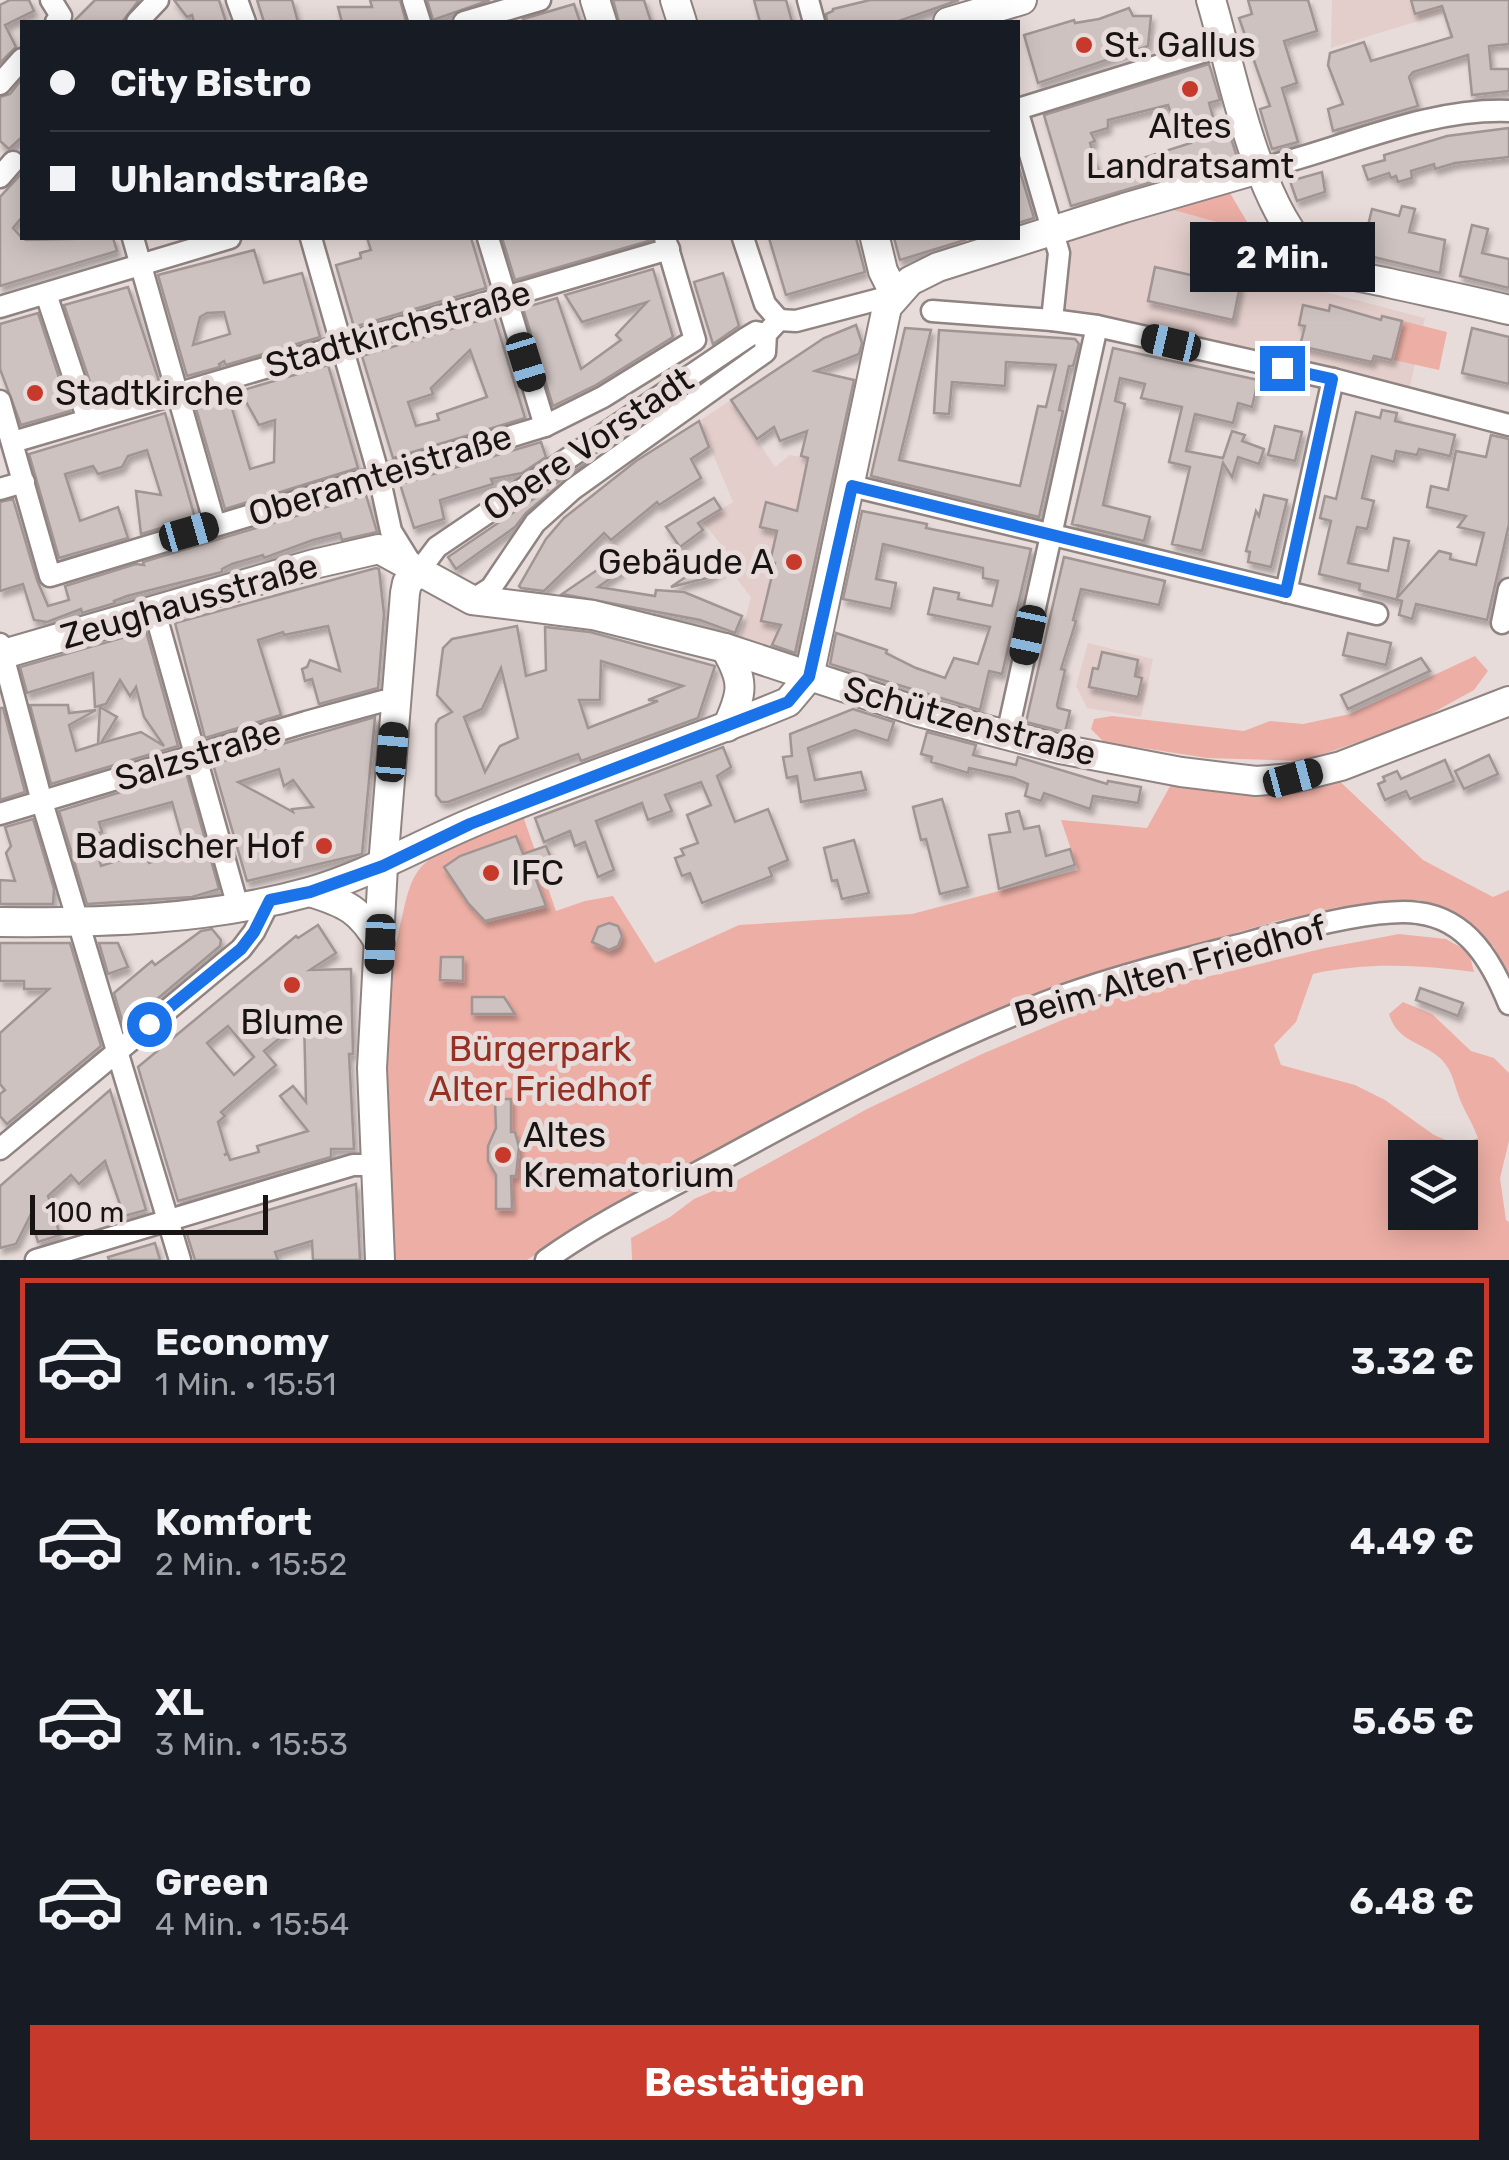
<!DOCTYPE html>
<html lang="de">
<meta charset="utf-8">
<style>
:root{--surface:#171b24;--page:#242831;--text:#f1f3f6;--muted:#9ea1a6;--line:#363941;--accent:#c6392b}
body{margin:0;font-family:Rubik,sans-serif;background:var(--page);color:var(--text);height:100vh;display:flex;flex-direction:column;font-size:38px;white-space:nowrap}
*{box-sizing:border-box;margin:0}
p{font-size:32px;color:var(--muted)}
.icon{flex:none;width:55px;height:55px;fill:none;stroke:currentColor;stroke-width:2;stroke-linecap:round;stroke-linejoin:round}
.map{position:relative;height:1260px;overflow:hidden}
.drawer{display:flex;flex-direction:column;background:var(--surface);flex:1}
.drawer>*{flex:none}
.top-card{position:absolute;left:20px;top:20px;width:1000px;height:220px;border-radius:0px;box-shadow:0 5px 25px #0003;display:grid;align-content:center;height:220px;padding:0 30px;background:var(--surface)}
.tools{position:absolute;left:1388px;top:1140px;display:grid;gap:20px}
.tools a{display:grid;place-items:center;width:90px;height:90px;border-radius:0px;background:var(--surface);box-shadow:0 5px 25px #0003;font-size:50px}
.scale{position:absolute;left:30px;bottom:25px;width:238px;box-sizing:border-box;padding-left:10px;border:5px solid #181414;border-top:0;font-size:28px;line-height:35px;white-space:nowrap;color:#181414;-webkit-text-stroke:8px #e8dcda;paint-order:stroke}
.end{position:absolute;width:45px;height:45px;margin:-22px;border:12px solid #1a73e8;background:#fff;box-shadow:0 0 0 5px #fff}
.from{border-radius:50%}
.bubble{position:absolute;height:70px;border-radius:0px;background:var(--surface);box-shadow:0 5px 25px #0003;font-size:32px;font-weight:700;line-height:70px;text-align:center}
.car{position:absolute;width:30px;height:60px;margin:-30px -15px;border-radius:12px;box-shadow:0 0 8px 2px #0007;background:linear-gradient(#222 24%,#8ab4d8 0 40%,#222 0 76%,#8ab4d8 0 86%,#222 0)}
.top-card b{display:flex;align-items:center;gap:35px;height:95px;font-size:38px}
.top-card b+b{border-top:2px solid var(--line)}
.top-card i{width:25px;height:25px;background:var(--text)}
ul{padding:18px 0 0;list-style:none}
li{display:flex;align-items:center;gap:30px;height:165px;margin:0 20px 15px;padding:0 10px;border:5px solid transparent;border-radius:0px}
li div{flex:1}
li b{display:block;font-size:38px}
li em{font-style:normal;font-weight:700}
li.on{border-color:var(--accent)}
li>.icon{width:90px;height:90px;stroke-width:1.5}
.button{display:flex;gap:20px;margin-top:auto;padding:20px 30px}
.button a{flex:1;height:115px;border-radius:0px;background:var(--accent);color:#fff;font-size:40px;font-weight:700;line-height:115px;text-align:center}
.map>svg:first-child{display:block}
</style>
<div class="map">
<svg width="1509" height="1260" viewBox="0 0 1509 1260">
<defs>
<filter id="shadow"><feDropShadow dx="3" dy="5.5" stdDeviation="2.5" flood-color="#0004"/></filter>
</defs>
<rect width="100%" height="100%" fill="#e8dcda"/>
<g fill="#e3cecb">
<path d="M1332,0H1486L1331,48Z"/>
<path d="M1159,206L1253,232L1273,264L1298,285L1425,318L1409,391L1060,315L1069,232Z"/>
<path d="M731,400L775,467L790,455L846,465L802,658L797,663L738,646L751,597L736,578L743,572L702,521L733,502L699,421Z"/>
<path d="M1088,643L1153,659L1141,717L1087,708L1076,686Z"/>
</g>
<g fill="#edafa5" fill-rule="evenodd">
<path d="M1227,188L1253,232L1159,206Z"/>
<path d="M1403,321L1447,332L1439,370L1394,360Z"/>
<path d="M1475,656L1488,671L1474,690L1418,721L1304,761L1207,758L1104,742L1091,729L1094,719L1112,716L1244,731L1270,721L1303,724L1350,714Z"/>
<path d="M1332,774L1423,860L1493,897L1509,890V978L1494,947L1459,917L1420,900L1338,907L1277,921L1074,979L892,1059L612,1205L527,1260H394C393,1142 373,1034 402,917C406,900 409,881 421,867C442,844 494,829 523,816L556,911L585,901L613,896L655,963L739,925L912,914L1078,870L1061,820L1147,828L1174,779Z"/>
<path d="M1399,934L1446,939L1469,952L1474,972C1421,965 1366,962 1313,974L1296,1022L1274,1045L1281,1065L1355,1085L1385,1100L1434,1135L1458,1145L1478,1138C1473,1124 1466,1114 1461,1102C1454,1086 1454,1072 1441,1059C1423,1042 1397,1042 1389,1014L1403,1002L1432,1014L1471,1051L1494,1058L1509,1073V1141L1500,1178L1506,1220L1509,1222V1260H632L631,1238L670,1217L694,1199L734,1182L867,1109L982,1054L1107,1001L1325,948ZM1405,1158H1460V1212H1405Z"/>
</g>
<g fill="#cdc2bf" stroke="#a09593" stroke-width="2.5" fill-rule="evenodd" filter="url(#shadow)">
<path d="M10,0H29L34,11L5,25L16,47L0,63V5Z"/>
<path d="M95,0H139L122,22H73Z"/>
<path d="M174,0H219L226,22H194L192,15L187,17Z"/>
<path d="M257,0H292L298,22H264Z"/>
<path d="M370,0H400L406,22H342L338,7H372Z"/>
<path d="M427,0H490L433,20Z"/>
<path d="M613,0H644L651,22H619Z"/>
<path d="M754,0H786L792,22H760Z"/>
<path d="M870,0H959L896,22H827L826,14L833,11V9Z"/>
<path d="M1248,0H1308L1317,31L1284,41L1297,83L1282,88L1298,142L1272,149L1260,109L1270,106L1239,18L1252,14Z"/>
<path d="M1411,0H1509V44L1489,46L1491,69H1509V91L1472,95L1468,55L1413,72L1409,77L1418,106L1333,131L1328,109L1343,104L1328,65L1330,53L1364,42L1371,61L1452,37L1442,6L1415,14Z"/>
<path d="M574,4L580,22H523V19Z"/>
<path d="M1129,8L1133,16H1151L1148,46L1038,83L1024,35L1074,20L1075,23L1099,19Z"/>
<path d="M1209,64L1220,100L1209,103L1217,132L1228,129L1237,157L1071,206L1044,115ZM1168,105L1171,114L1182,111L1191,143L1099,172L1090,143L1095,141L1091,133L1108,128V120Z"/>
<path d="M22,79V137L9,149L0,141V97L10,94Z"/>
<path d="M1509,128V157L1455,163L1435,169L1434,164L1411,171L1412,178L1398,182L1396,176L1391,178L1389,173L1368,180L1363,166L1385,160L1384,155L1447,136Z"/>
<path d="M1018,165L1034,218L1018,223Z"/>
<path d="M1322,172L1325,192L1297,201L1290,181Z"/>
<path d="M22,173V217L13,228L22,238L26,240L113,238L117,251L0,286V197Z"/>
<path d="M1402,206L1415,209L1409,232L1445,240L1440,273L1361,254L1372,209L1399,216Z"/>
<path d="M1472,225L1488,229L1482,253L1509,259V288L1460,276Z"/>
<path d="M367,238H471L486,288L354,327L336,265L361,258L360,253L371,250Z"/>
<path d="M502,238H652V240L515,280Z"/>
<path d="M769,238H856L865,272L786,295Z"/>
<path d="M894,238H964L965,240L900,260Z"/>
<path d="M254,250L264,283L302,273L320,337L226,365L224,361L219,364L220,367L187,376L158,275ZM224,312L230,334L193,345L200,317L207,313Z"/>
<path d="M1155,267L1240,286L1233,320L1148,301Z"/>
<path d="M653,269L673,337L596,385L553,406L523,308L557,298L581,369L621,340L616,335L647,302L582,322L565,295Z"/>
<path d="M723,273L739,326L713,344L694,282Z"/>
<path d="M128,287L160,384L97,403L64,305Z"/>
<path d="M1303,305L1329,311L1330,305L1381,320L1382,316L1402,321L1392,360L1374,356L1372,362L1300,346L1305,326L1299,325Z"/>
<path d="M38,313L70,411L21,425L0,369V324Z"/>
<path d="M494,316L525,418L393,458L362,356ZM470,350L487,397L437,414L439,420L416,426L408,402L433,394L431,388Z"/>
<path d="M856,325L862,343L859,354L815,371L854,380L795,653L772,645L781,625L761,621L775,563L770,562L777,531L760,527L766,502L797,511L808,458L801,456L807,431L780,441L774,427L757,439L731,400L824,338Z"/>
<path d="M905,328L931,330L899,460L1020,486L1038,406L1046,407L1056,365L1006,362L1005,386L952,382L949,414L934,413L939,330L1075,339L1079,344L1073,366H1069L1059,410L1063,411L1039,517L871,476Z"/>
<path d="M1472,328L1509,337V384L1462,373Z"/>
<path d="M1113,348L1258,380L1252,407L1238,403L1233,423L1195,414L1186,451L1223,458L1232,431L1245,435L1242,441L1264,449L1259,464L1238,457L1232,477L1223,463L1202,551L1172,544L1190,467L1169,462L1182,407L1141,398L1145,384L1120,378L1115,401L1125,404L1103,505L1150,517L1144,541L1072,524Z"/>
<path d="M328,365L358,468L225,509L195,405L228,395L250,469L274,462L275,420L259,425L240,391Z"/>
<path d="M1382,410L1397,413L1395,421L1455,435L1450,456L1419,449L1417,455L1396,451L1394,462L1372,456L1362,498L1374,501L1367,529L1357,527L1348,563L1388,571L1394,538L1409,541L1397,598L1439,551L1451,554L1450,559L1476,565L1484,533L1458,527L1466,516L1427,507L1431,486L1448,490L1456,451L1486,457L1491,435L1509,439V524L1487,620L1416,604L1412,619L1399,615L1402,601L1359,590L1360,584L1319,574L1331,521L1320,518L1325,496L1336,499L1356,412L1380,418Z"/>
<path d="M165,413L195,518L141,534L136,491L161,495L147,450L128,456L122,467L98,474L93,466L65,474L80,521L118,507L128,538L59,558L29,454Z"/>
<path d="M699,421L709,447L691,459L701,478L659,505L657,502L611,540L604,533L544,591L521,588L519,586L546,539L564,518L636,461Z"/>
<path d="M1275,426L1302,432L1295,461L1268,455Z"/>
<path d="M541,442L546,457L522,473L491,479L493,484L440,500L444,519L414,528L400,484Z"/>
<path d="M586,463L526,513L515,527L456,569L448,557Z"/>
<path d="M366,495L377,532L342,540L340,533L313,540L264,558L263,555L232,564L222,569V572L127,596L114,601L115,603L82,613L81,609L47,622L34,620L23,584L0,591V502L13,499L37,580L48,606L69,600L65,586L136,564L144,565L143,562Z"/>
<path d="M1264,495L1287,500L1271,567L1248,562L1250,552L1246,551L1256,511L1259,516Z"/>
<path d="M714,498L721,509L698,523L703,530L680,547L666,527Z"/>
<path d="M862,511L927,524L926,528L1031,549L1002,674L989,671L980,710L830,664L836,633L887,650L886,653L916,668L945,678L954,658L978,664L990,627L928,614L934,588L959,593L958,599L992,606L998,581L983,578V568L883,544L876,579L896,583L891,609L843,599Z"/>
<path d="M722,552L732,563L707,578L671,587Z"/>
<path d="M622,553L630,565L598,587L655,596L656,590L684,592L742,616L735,633L700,620L562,594Z"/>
<path d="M1064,557L1165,581L1159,605L1081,589L1073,620L1076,621L1061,669L1065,670L1057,705L1058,708L1070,711L1065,732L1026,722Z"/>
<path d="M376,568L379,569L384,614L378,688L319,704L312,679L305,681L302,669L307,667L310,660L340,671L328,626L284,635L283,632L258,640L281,715L205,738L175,623Z"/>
<path d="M517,626L526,676L546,670L545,627L590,632L715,666L698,718L581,761L578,754L448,802H441L436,795V724L439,719L452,712L437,695L443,648L452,639ZM601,661L630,670L683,686L648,700L658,701L588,728L579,700H600ZM501,668L518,738L500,746L485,772L464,717L482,709Z"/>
<path d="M146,631L178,746L51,784L30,705H68L69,713L96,710L69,725L76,751L98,744L100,707L117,717L101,743L141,732L164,746L144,717L136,687L130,696L120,680L106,704L95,707L93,673L27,693L20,667Z"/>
<path d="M1348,633L1391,643L1386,665L1343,655Z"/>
<path d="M1102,652L1138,660L1135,676L1142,678L1138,697L1089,687L1093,668L1098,669Z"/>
<path d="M1421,658L1430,671L1348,709L1341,695Z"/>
<path d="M0,708H3L25,792L0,800Z"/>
<path d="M853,709L894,722L888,741L855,730L808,748L815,780L861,772L866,790L801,802L797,776L787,778L783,757L792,756L790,734Z"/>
<path d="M375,717L362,854L247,881L213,764ZM279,769L284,786L293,780L313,807L292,809L293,812L238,782Z"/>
<path d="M927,732L976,745L973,755L1016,765L1018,757L1107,784L1108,781L1141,787L1138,803L1093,796L1090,809L1044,793L1041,801L1025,796L1028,784L1014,778L969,768L968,773L931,762L932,757L921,754Z"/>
<path d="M723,747L731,767L717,776L735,822L768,809L788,860L769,868L772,876L702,903L690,873L682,876L675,858L684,855L681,849L698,843L687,815L711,805L701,782L665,795L672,811L648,820L642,803L596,821L614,870L598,877L585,842L575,846L570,831L544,842L535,818Z"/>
<path d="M1489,755L1498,774L1464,789L1455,771Z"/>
<path d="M1445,760L1454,781L1410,799L1406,791L1385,800L1378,784L1385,781L1383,777L1397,771L1401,779Z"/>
<path d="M186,772L219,889L192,897L87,904L59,811ZM172,802L186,852L149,863L145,852L101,866L92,835L102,832L99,822Z"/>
<path d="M942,799L968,887L940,894L926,839L921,840L913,807Z"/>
<path d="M1019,811L1024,829L1039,826L1046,856L1070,849L1075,865L999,889L989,835L1010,832L1006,814Z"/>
<path d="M33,819L54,889L53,904H0V880L15,881L6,853L11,846L5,827Z"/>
<path d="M516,836L523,854L546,846L551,858L531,866L546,906L485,921L468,903L444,867L460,856Z"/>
<path d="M854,840L869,893L842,899L837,880L832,881L824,848Z"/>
<path d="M609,923L618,926L622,936L618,946L609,950L592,942L598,927Z"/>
<path d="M318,925L336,953L310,970L351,969L353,1054H349L354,1149H331V1157L178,1201L138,1067L296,936L298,938ZM304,1018L306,1102L293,1086L280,1096L308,1131L257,1146L259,1152L230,1160L228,1154L224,1155L227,1153L218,1122L225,1116L221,1112L276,1065L264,1051ZM228,1026L254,1057L234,1075L207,1043Z"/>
<path d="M212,929L221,940L220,946L124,1027L114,993L152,961L155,965L201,931Z"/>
<path d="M0,943H70L101,1046L7,1124L0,1116V1094L5,1090L0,1084V1033L49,989H24V981H0Z"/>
<path d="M99,943H118L128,967L108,974Z"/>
<path d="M441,957H463V981L440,980Z"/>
<path d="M1420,988L1463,1003L1458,1016L1416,1000Z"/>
<path d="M472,997H504L515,1014H472Z"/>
<path d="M110,1090L146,1210L124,1216L105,1161L79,1184L71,1175L48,1196L60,1235L38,1242L30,1216L16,1244L0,1248V1186Z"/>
<path d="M495,1099H511V1132H515L519,1147L516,1176H511L512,1209H496V1175L488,1161V1146L496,1128Z"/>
<path d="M356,1184L360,1260H313L312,1241L275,1252L278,1260H195L187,1234Z"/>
<path d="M155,1243L160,1260H109L108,1257Z"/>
</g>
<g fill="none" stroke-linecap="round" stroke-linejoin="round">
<g stroke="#8f8482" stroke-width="25">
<g id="street">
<path d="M51,0L61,16L56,22"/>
<path d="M237,0L245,22"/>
<path d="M413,0L420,22"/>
<path d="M808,0L814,22"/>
<path d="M137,22L158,0"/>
<path d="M464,22L540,0"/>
<path d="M0,84L22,59"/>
<path d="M1018,109L1225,45"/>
<path d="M1018,113L1059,253L1052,320"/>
<path d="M1259,169C1341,150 1424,108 1509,111"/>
<path d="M0,177L13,162"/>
<path d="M133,238L215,525"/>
<path d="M311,238L379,476L391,531L412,565"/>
<path d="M488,238L545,426"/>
<path d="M743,238L765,304L779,320"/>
<path d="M46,294L88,420"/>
<path d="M0,307L230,238"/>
<path d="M932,311L1052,320L1097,326L1333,379L1509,425"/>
<path d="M779,320L796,321L895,295"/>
<path d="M0,401L50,576L545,426L603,397L695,340L665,238"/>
<path d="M13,442L669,249"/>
<path d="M852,486L1377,614"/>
<path d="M0,489L24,482"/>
<path d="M419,571L437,547L746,338L756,332L766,334"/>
<path d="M1286,592L1333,379"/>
<path d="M472,600L491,588L535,523L573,489L765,352L766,334L779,320"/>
<path d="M155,612L238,907"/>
<path d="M1502,623L1509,589"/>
<path d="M0,644L42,802L180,1260"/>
<path d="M1007,735L1097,326"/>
<path d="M0,814L306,722L383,701L396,700"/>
<path d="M0,1149L241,949L254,932L270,900"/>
<path d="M36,1260L353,1165H376"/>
<path d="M546,1260C600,1221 664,1191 723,1159C835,1098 946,1039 1065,995C1124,974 1186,959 1247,943C1289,931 1376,907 1418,913C1468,919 1492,962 1509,1004"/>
</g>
</g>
<g stroke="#8f8482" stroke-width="32">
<g id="secondary">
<path d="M595,0L602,22"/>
<path d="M675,0L682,22"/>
<path d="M1211,0C1232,69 1260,227 1323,264C1342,275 1367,278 1389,283C1429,292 1469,300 1509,310"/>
<path d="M948,22L1022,0"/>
<path d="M875,238L883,271L895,295"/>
<path d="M725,648C745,682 743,692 727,727"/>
<path d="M0,655L314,564L379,549L472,600L593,615L725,648L919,712L1060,749L1181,772L1256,781L1293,778L1341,766L1509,701"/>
<path d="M310,892C346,903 361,910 380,944"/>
<path d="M0,922C104,923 208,920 309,892C365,876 415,847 469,824C573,779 683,746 788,702L809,677L887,307L910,281L938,267L1124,208L1259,169"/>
<path d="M380,1260L372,1068L383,866L405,593L407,583L419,571"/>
</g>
</g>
<use href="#street" stroke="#fff" stroke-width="20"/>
<use href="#secondary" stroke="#fff" stroke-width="28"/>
</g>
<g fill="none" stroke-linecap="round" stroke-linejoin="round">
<path stroke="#1a73e8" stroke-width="12" d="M149,1024L241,949L254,932L270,900L310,892L383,866L470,824L788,702L809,677L852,486L1286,592L1332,379L1282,368"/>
</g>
<g fill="#c6392b" stroke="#e8dcda" stroke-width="4">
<circle cx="1084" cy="45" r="10"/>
<circle cx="1190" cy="89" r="10"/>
<circle cx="35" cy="393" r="10"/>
<circle cx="794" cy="562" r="10"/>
<circle cx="324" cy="846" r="10"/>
<circle cx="491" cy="873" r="10"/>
<circle cx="292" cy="985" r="10"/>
<circle cx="503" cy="1155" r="10"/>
</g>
<g text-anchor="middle" stroke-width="10" stroke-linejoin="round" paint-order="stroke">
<g font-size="35" fill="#181414" stroke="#e8dcda" text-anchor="start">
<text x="1104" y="57">St. Gallus</text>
<text x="1190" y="138" text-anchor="middle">Altes<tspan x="1190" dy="40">Landratsamt</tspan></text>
<text x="55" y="405">Stadtkirche</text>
<text x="774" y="574" text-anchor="end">Gebäude A</text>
<text x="304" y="858" text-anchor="end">Badischer Hof</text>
<text x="511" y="885">IFC</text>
<text x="292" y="1034" text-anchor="middle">Blume</text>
<text x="523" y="1147">Altes<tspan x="523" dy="40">Krematorium</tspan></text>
</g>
<g font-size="35" fill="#181414" stroke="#e8dcda">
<text transform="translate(398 329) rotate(-16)" y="12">Stadtkirchstraße</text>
<text transform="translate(588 444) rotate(-34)" y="12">Obere Vorstadt</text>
<text transform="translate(380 475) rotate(-17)" y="12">Oberamteistraße</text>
<text transform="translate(189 601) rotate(-16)" y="12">Zeughausstraße</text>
<text transform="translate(970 721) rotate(15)" y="12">Schützenstraße</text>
<text transform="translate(198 755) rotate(-17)" y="12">Salzstraße</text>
<text transform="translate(1170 971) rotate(-16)" y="12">Beim Alten Friedhof</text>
</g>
<g font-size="35" fill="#953024" stroke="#e8dcda">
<text x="540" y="1061">Bürgerpark<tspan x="540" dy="40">Alter Friedhof</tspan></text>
</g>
</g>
</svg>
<div class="tools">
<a><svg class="icon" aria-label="layers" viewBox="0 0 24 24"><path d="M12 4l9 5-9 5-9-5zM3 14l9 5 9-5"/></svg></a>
</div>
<div class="scale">100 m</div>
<i class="end from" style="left:149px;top:1024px"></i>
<i class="end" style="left:1282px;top:368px"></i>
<div class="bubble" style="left:1190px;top:222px;width:185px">2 Min.</div>
<i class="car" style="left:1171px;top:343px;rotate:283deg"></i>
<i class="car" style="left:526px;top:362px;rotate:163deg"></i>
<i class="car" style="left:189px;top:532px;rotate:74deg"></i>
<i class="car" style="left:1028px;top:635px;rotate:192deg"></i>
<i class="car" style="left:392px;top:752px;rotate:5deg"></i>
<i class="car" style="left:1293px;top:778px;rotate:75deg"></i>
<i class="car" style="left:380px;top:944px;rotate:182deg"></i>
<div class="top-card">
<b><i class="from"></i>City Bistro</b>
<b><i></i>Uhlandstraße</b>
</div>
</div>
<section class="drawer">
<ul>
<li class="on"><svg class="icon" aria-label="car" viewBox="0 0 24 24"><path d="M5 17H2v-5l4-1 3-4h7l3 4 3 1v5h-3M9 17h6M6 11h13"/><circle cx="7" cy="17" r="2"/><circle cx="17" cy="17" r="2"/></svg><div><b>Economy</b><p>1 Min. · 15:51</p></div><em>3.32 €</em></li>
<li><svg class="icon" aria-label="car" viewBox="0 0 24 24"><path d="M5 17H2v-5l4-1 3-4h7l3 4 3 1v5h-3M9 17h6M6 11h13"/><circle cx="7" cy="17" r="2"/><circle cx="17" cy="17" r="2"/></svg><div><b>Komfort</b><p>2 Min. · 15:52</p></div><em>4.49 €</em></li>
<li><svg class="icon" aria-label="car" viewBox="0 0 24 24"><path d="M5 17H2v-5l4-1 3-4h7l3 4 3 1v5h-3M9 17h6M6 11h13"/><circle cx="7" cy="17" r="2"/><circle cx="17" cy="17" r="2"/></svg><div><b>XL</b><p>3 Min. · 15:53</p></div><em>5.65 €</em></li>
<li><svg class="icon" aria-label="car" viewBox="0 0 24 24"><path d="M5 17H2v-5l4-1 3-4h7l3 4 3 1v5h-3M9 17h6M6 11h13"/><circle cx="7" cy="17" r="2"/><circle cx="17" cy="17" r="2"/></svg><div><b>Green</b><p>4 Min. · 15:54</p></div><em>6.48 €</em></li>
</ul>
<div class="button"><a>Bestätigen</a></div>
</section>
